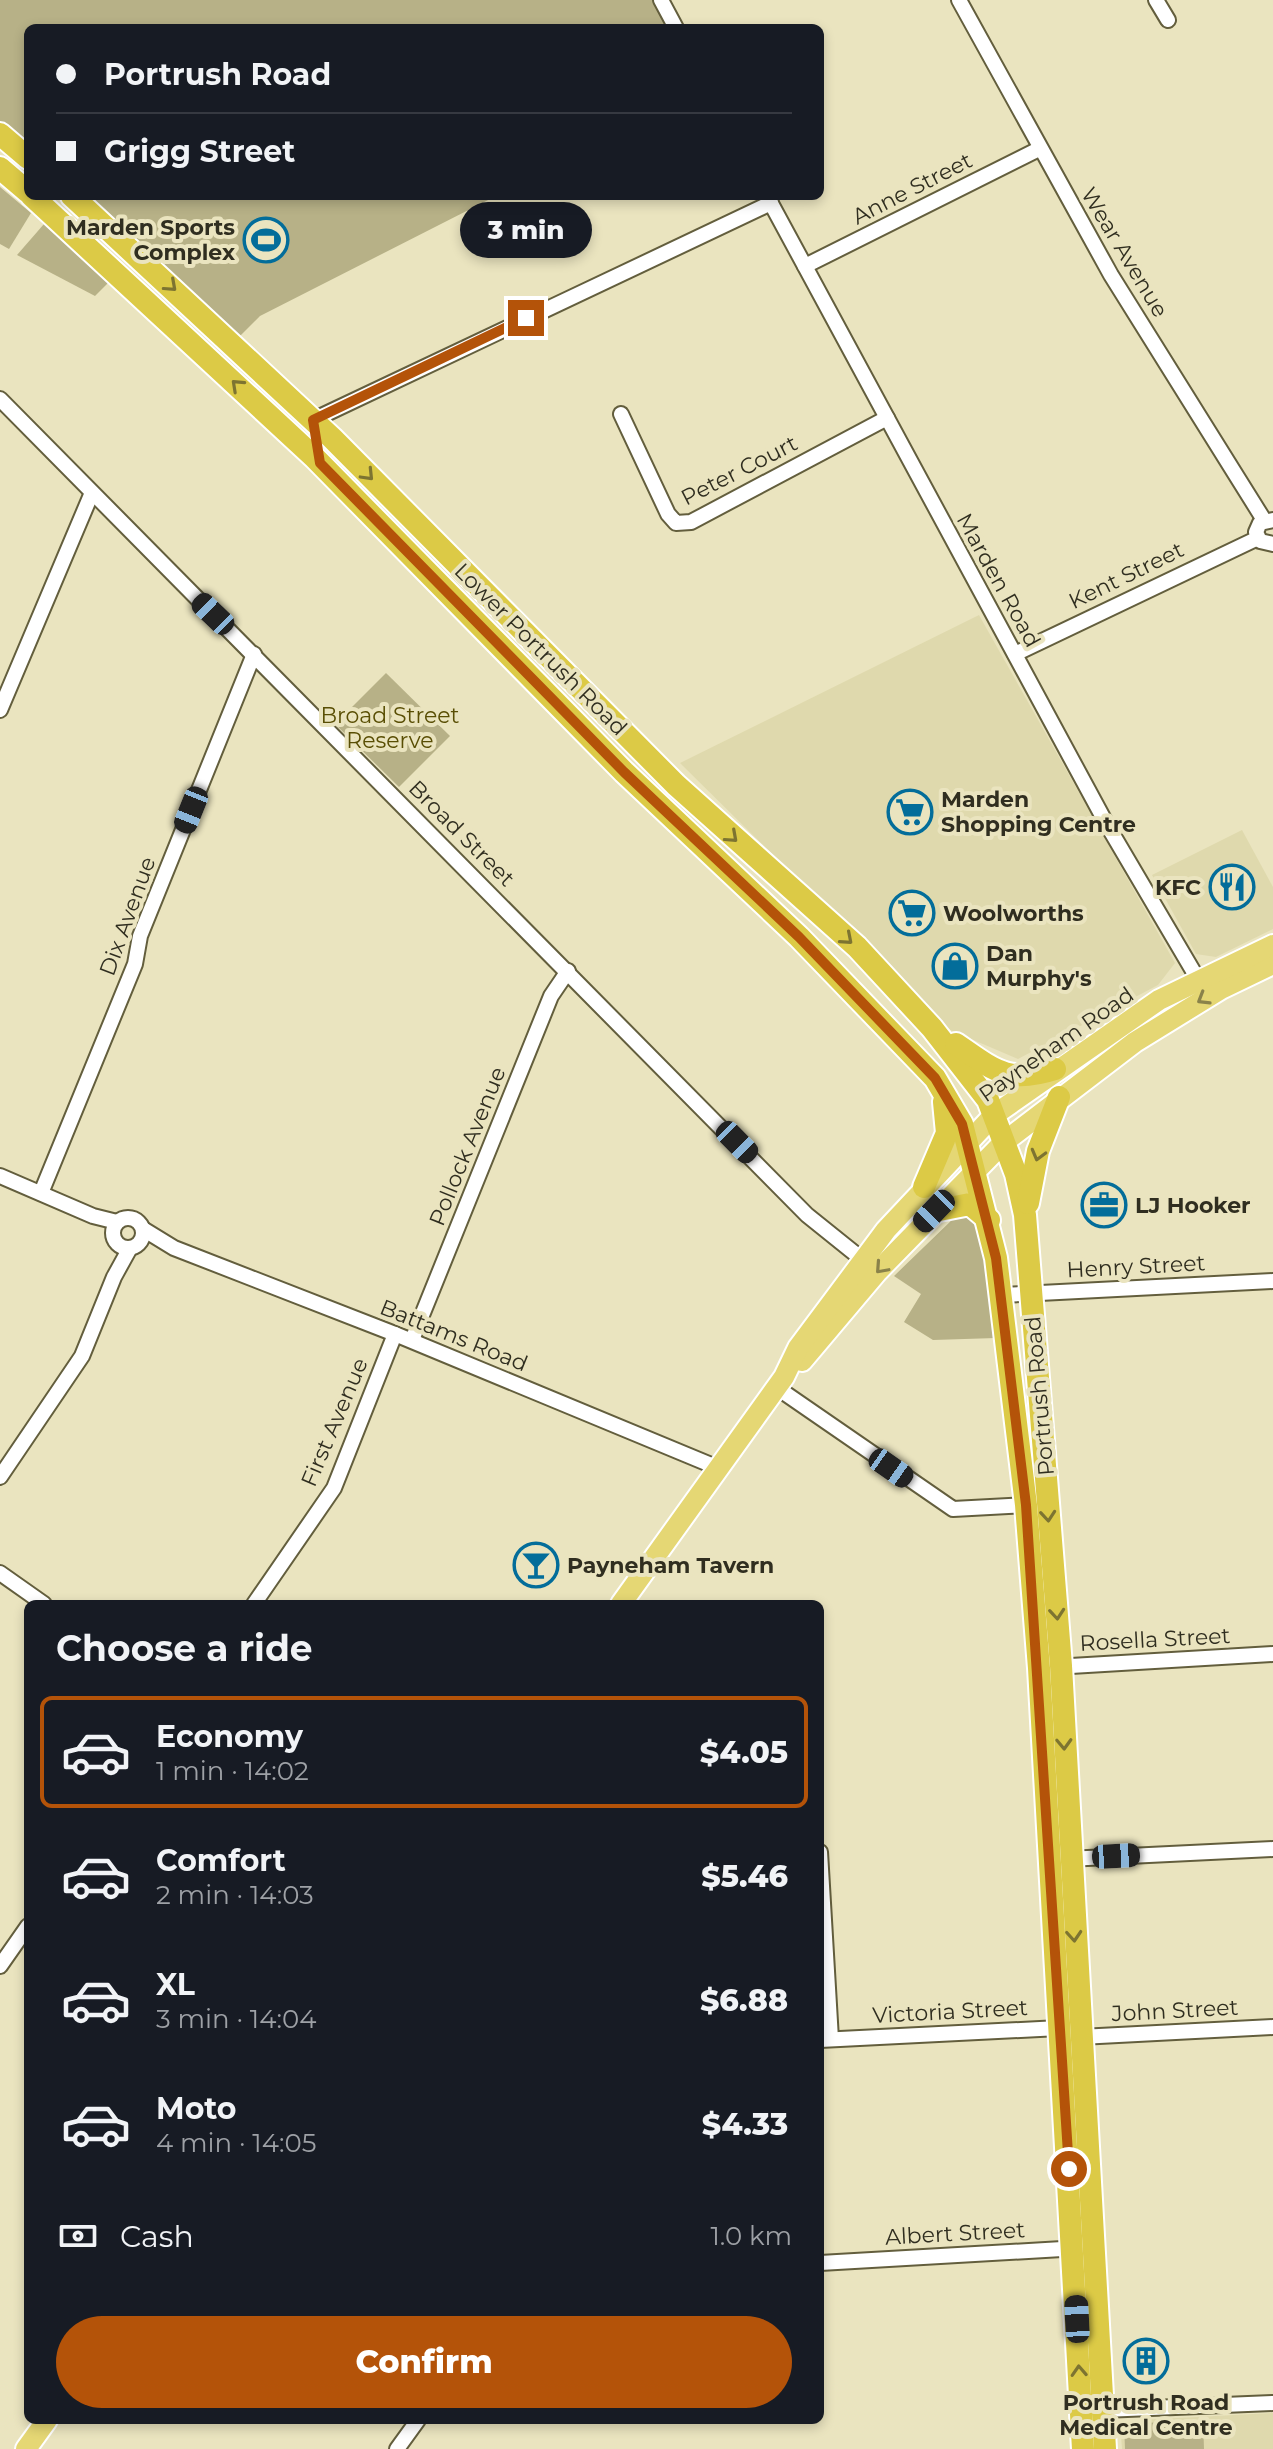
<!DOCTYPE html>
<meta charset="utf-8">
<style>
:root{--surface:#171b24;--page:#20242c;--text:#f1f3f6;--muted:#9ea1a6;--line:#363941;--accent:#b45309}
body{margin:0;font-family:Montserrat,sans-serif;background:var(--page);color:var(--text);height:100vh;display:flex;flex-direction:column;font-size:30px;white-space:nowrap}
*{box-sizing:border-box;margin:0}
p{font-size:26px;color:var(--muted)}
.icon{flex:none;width:44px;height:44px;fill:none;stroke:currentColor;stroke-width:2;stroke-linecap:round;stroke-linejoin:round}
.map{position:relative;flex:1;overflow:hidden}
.drawer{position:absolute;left:24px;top:1600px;width:800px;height:824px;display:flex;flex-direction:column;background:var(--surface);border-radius:12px;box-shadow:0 4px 12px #0003}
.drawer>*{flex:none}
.banner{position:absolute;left:24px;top:24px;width:800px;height:176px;border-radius:12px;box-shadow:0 4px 12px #0003;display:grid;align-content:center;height:176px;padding:0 32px;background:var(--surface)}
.end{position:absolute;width:36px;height:36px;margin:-18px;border:10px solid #b45309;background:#fff;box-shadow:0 0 0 4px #fff}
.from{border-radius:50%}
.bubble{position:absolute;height:56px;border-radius:28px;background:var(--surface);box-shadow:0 4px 12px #0003;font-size:26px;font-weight:800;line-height:56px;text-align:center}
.car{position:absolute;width:24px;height:48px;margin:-24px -12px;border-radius:10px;box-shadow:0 0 6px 2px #0007;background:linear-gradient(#222 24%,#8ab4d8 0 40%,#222 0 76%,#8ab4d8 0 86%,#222 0)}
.banner b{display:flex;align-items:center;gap:28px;height:76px;font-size:30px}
.banner b+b{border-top:2px solid var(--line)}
.banner i{width:20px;height:20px;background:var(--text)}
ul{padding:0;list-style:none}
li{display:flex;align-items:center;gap:24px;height:112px;margin:0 16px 12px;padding:0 16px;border:4px solid transparent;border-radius:12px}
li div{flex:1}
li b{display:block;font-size:30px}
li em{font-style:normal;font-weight:800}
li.selected{border-color:var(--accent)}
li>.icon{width:72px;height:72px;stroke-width:1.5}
h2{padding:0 32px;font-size:36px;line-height:96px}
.pay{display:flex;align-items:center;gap:20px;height:88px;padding:0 32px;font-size:30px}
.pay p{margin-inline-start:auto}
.button{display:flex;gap:16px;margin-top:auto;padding:16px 32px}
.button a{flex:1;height:92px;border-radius:48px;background:var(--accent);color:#fff;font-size:32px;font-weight:800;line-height:92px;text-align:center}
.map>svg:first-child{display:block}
</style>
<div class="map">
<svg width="1273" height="2449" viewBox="0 0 1273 2449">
<rect width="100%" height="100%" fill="#eae4bf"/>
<g fill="#dfd9ad">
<path d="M979,615L1175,963L1158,985L1018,1059L950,1030L680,763Z"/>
<path d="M1242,830L1273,887V929L1216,957L1196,954L1152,875Z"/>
<path d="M1273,2413V2449H1122L1120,2421Z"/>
</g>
<g fill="#b7b187">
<path d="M0,0H661L676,28H28V158L0,134Z"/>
<path d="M0,187L31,213L9,249L0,244Z"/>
<path d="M72,196H496L260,316L232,344Z"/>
<path d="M44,224L109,282L95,296L17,255Z"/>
<path d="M386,673L450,736L399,787L335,724Z"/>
<path d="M971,1215L980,1222L996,1338L933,1340L904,1322L921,1294L894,1276L955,1217Z"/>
<path d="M1203,2420L1204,2449H1125L1124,2424Z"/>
</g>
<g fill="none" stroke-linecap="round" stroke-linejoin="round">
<g stroke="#635e3d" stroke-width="18">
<g id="minor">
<path d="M661,0L676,28"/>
<path d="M959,0L1111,275L1264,520"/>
<path d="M1156,0L1168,20"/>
<path d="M767,196L1106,823L1199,981"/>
<path d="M805,266L1039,149"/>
<path d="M0,399L807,1215L863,1260"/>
<path d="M621,414L668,514L676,523L691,522L887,418"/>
<path d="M313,420L771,203"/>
<path d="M1273,520L1260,523L1256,532L1260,541L1273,544"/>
<path d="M1015,654L1258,538"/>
<path d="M0,710L91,495"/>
<path d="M0,1176L93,1216L117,1222"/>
<path d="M41,1193L135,964L140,936L254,654"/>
<circle cx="128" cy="1233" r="15"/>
<path d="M143,1229L174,1248L395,1334L716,1467"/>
<path d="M1002,1295L1273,1281"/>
<path d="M412,1340L551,996L568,971"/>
<path d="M776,1387L953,1509L1026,1505"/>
<path d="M0,1477L82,1356L114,1277L130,1248"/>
<path d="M0,1573L44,1604"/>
<path d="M254,1604L334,1488L395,1334"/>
<path d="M1054,1667L1273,1654"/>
<path d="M820,1852L831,2039"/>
<path d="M1067,1859L1273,1849"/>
<path d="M0,1966L28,1926"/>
<path d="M820,2040L1059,2028L1080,2037L1273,2027"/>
<path d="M820,2263L1079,2248"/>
<path d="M1103,2410L1273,2403"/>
<path d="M397,2449L418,2420"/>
</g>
</g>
<g stroke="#fff" stroke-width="24">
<g id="primary">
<path d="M802,1361L877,1272L1004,1142L1135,1042L1221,989L1273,964"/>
<path d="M621,1604L784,1377L798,1348L886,1230L994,1115L1159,1000L1273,945"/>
<path d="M26,2449L47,2420"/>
</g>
</g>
<g stroke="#fff" stroke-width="26">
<g id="trunk">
<path d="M0,134L28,158"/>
<path d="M0,168L28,192"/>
<path d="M32,196L315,458L624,772L799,937L935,1078L962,1124L996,1258L1026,1505L1039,1668L1083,2449"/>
<path d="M72,196L332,438L676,785L857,947L932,1028L988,1100L1016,1174L1025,1215L1061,1666L1105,2449"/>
<path d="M956,1044C995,1071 1008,1084 1055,1069"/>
<path d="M924,1187L947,1133L944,1102"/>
<path d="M1028,1203L1038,1151L1059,1097"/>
<path d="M934,1211L970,1204L989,1220"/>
</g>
</g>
<use href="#minor" stroke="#fff" stroke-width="14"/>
<use href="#primary" stroke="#e5d774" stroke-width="20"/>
<use href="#trunk" stroke="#dcca46" stroke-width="22"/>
</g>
<defs><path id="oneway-chevron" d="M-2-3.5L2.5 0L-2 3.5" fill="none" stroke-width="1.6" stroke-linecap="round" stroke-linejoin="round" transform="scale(2)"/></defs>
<g stroke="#7d7431">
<use href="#oneway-chevron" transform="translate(171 286) rotate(42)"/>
<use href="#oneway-chevron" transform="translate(237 385) rotate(-137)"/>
<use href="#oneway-chevron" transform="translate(368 475) rotate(46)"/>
<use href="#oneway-chevron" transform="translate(732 837) rotate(42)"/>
<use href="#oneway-chevron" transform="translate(847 939) rotate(41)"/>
<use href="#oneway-chevron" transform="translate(1038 1155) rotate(105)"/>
<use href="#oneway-chevron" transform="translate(1048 1516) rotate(85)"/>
<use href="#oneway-chevron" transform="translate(1057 1614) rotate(85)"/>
<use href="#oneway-chevron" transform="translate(1064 1744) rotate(88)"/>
<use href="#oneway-chevron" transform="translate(1074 1936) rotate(86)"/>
<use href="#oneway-chevron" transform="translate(1079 2371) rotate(-93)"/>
</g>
<g stroke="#8a824a">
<use href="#oneway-chevron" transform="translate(1203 999) rotate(149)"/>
<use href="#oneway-chevron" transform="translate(881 1268) rotate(132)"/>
</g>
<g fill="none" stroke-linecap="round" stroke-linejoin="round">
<path stroke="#b45309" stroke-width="10" d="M526,318L313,420L320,463L624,772L799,937L935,1078L962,1124L996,1258L1026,1505L1069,2169"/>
</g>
<defs>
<g id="stadium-ring" transform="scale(2.3)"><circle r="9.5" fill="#eae4bf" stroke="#036d9a" stroke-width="1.5"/><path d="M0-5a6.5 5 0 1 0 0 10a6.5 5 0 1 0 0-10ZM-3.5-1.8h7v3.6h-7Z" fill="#036d9a"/></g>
<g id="supermarket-ring" transform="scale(2.3)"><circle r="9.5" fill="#eae4bf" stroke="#036d9a" stroke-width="1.5"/><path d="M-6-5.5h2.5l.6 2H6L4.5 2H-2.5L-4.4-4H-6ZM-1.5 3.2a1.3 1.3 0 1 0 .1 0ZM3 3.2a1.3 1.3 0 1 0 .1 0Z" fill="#036d9a"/></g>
<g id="restaurant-ring" transform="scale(2.3)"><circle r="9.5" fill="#eae4bf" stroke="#036d9a" stroke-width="1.5"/><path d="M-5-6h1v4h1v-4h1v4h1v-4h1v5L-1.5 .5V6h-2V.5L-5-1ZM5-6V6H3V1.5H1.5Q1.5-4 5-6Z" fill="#036d9a"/></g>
<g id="shop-ring" transform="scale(2.3)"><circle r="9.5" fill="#eae4bf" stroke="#036d9a" stroke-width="1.5"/><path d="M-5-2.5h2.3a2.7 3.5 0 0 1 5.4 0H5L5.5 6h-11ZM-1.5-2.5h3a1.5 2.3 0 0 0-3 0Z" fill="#036d9a"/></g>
<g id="office-ring" transform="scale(2.3)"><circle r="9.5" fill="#eae4bf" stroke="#036d9a" stroke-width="1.5"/><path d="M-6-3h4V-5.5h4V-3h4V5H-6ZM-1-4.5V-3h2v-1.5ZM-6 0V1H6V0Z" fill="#036d9a"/></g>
<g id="bar-ring" transform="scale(2.3)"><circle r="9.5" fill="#eae4bf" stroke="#036d9a" stroke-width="1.5"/><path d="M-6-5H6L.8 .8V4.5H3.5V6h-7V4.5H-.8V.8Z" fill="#036d9a"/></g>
<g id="building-ring" transform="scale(2.3)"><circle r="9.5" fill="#eae4bf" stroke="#036d9a" stroke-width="1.5"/><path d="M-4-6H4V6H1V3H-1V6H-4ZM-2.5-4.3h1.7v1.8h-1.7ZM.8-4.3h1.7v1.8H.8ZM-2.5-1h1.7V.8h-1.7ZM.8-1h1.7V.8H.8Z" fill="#036d9a"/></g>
</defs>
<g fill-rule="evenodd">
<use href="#stadium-ring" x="266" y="240"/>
<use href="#supermarket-ring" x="910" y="812"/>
<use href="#restaurant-ring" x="1232" y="887"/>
<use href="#supermarket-ring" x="912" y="913"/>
<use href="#shop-ring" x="955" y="966"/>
<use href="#office-ring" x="1104" y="1205"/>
<use href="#bar-ring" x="536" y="1565"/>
<use href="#building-ring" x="1146" y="2361"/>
</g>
<g text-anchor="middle" stroke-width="8" stroke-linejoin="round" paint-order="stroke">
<g font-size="22" fill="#302e20" stroke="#eae4bf">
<text transform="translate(912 188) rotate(-27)" y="8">Anne Street</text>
<text transform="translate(1125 252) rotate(59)" y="8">Wear Avenue</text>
<text transform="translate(739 470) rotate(-27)" y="8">Peter Court</text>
<text transform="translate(1126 575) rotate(-26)" y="8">Kent Street</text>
<text transform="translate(999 580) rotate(61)" y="8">Marden Road</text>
<text transform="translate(541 649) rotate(45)" y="8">Lower Portrush Road</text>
<text transform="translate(462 833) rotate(45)" y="8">Broad Street</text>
<text transform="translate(127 916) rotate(-70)" y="8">Dix Avenue</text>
<text transform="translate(1056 1044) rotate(-35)" y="8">Payneham Road</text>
<text transform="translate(467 1146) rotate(-68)" y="8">Pollock Avenue</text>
<text transform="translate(1136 1266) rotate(-3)" y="8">Henry Street</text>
<text transform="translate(454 1335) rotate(22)" y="8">Battams Road</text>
<text transform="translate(1039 1396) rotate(-95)" y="8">Portrush Road</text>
<text transform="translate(334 1422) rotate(-67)" y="8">First Avenue</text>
<text transform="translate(1155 1639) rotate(-3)" y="8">Rosella Street</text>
<text transform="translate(1175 2010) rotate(-3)" y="8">John Street</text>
<text transform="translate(950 2011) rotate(-3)" y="8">Victoria Street</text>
<text transform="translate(955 2233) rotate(-3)" y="8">Albert Street</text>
</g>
<g font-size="22" font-weight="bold" fill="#302e20" stroke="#eae4bf" text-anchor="start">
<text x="235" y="235" text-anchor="end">Marden Sports<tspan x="235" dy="25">Complex</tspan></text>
<text x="941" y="807">Marden<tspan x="941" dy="25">Shopping Centre</tspan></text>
<text x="1201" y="895" text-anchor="end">KFC</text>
<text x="943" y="921">Woolworths</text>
<text x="986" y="961">Dan<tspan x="986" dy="25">Murphy's</tspan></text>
<text x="1135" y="1213">LJ Hooker</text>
<text x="567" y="1573">Payneham Tavern</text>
<text x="1146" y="2410" text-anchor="middle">Portrush Road<tspan x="1146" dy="25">Medical Centre</tspan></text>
</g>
<g font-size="22" fill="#594e04" stroke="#eae4bf">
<text x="390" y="723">Broad Street<tspan x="390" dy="25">Reserve</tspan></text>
</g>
</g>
</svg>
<i class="end from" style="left:1069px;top:2169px"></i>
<i class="end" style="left:526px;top:318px"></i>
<div class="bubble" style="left:460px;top:202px;width:132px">3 min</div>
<i class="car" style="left:213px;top:614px;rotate:314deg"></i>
<i class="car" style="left:191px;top:810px;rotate:202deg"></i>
<i class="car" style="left:737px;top:1142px;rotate:135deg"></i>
<i class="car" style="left:934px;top:1211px;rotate:224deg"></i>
<i class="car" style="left:891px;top:1468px;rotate:125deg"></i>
<i class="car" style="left:1116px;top:1856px;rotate:87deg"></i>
<i class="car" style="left:1077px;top:2319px;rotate:357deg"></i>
<div class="banner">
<b><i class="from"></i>Portrush Road</b>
<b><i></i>Grigg Street</b>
</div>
<section class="drawer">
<h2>Choose a ride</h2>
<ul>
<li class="selected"><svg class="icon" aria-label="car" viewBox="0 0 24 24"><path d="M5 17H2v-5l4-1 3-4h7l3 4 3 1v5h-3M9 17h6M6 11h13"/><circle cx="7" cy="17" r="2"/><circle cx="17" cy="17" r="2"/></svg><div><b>Economy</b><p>1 min · 14:02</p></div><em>$4.05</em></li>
<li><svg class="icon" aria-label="car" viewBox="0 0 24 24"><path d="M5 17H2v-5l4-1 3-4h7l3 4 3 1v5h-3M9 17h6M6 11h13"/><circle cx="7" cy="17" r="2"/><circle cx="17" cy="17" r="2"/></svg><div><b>Comfort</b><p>2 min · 14:03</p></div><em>$5.46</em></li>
<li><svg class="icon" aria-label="car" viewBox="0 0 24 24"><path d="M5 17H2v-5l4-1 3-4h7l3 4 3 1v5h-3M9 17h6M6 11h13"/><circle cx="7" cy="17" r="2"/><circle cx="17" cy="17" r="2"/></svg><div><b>XL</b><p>3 min · 14:04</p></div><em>$6.88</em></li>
<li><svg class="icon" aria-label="car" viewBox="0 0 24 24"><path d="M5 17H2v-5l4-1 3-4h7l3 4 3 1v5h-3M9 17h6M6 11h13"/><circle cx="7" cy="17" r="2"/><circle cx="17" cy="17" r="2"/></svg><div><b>Moto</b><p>4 min · 14:05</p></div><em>$4.33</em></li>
</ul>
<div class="pay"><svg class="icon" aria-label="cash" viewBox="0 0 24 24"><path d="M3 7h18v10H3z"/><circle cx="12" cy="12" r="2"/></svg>Cash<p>1.0 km</p></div>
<div class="button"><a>Confirm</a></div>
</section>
</div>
